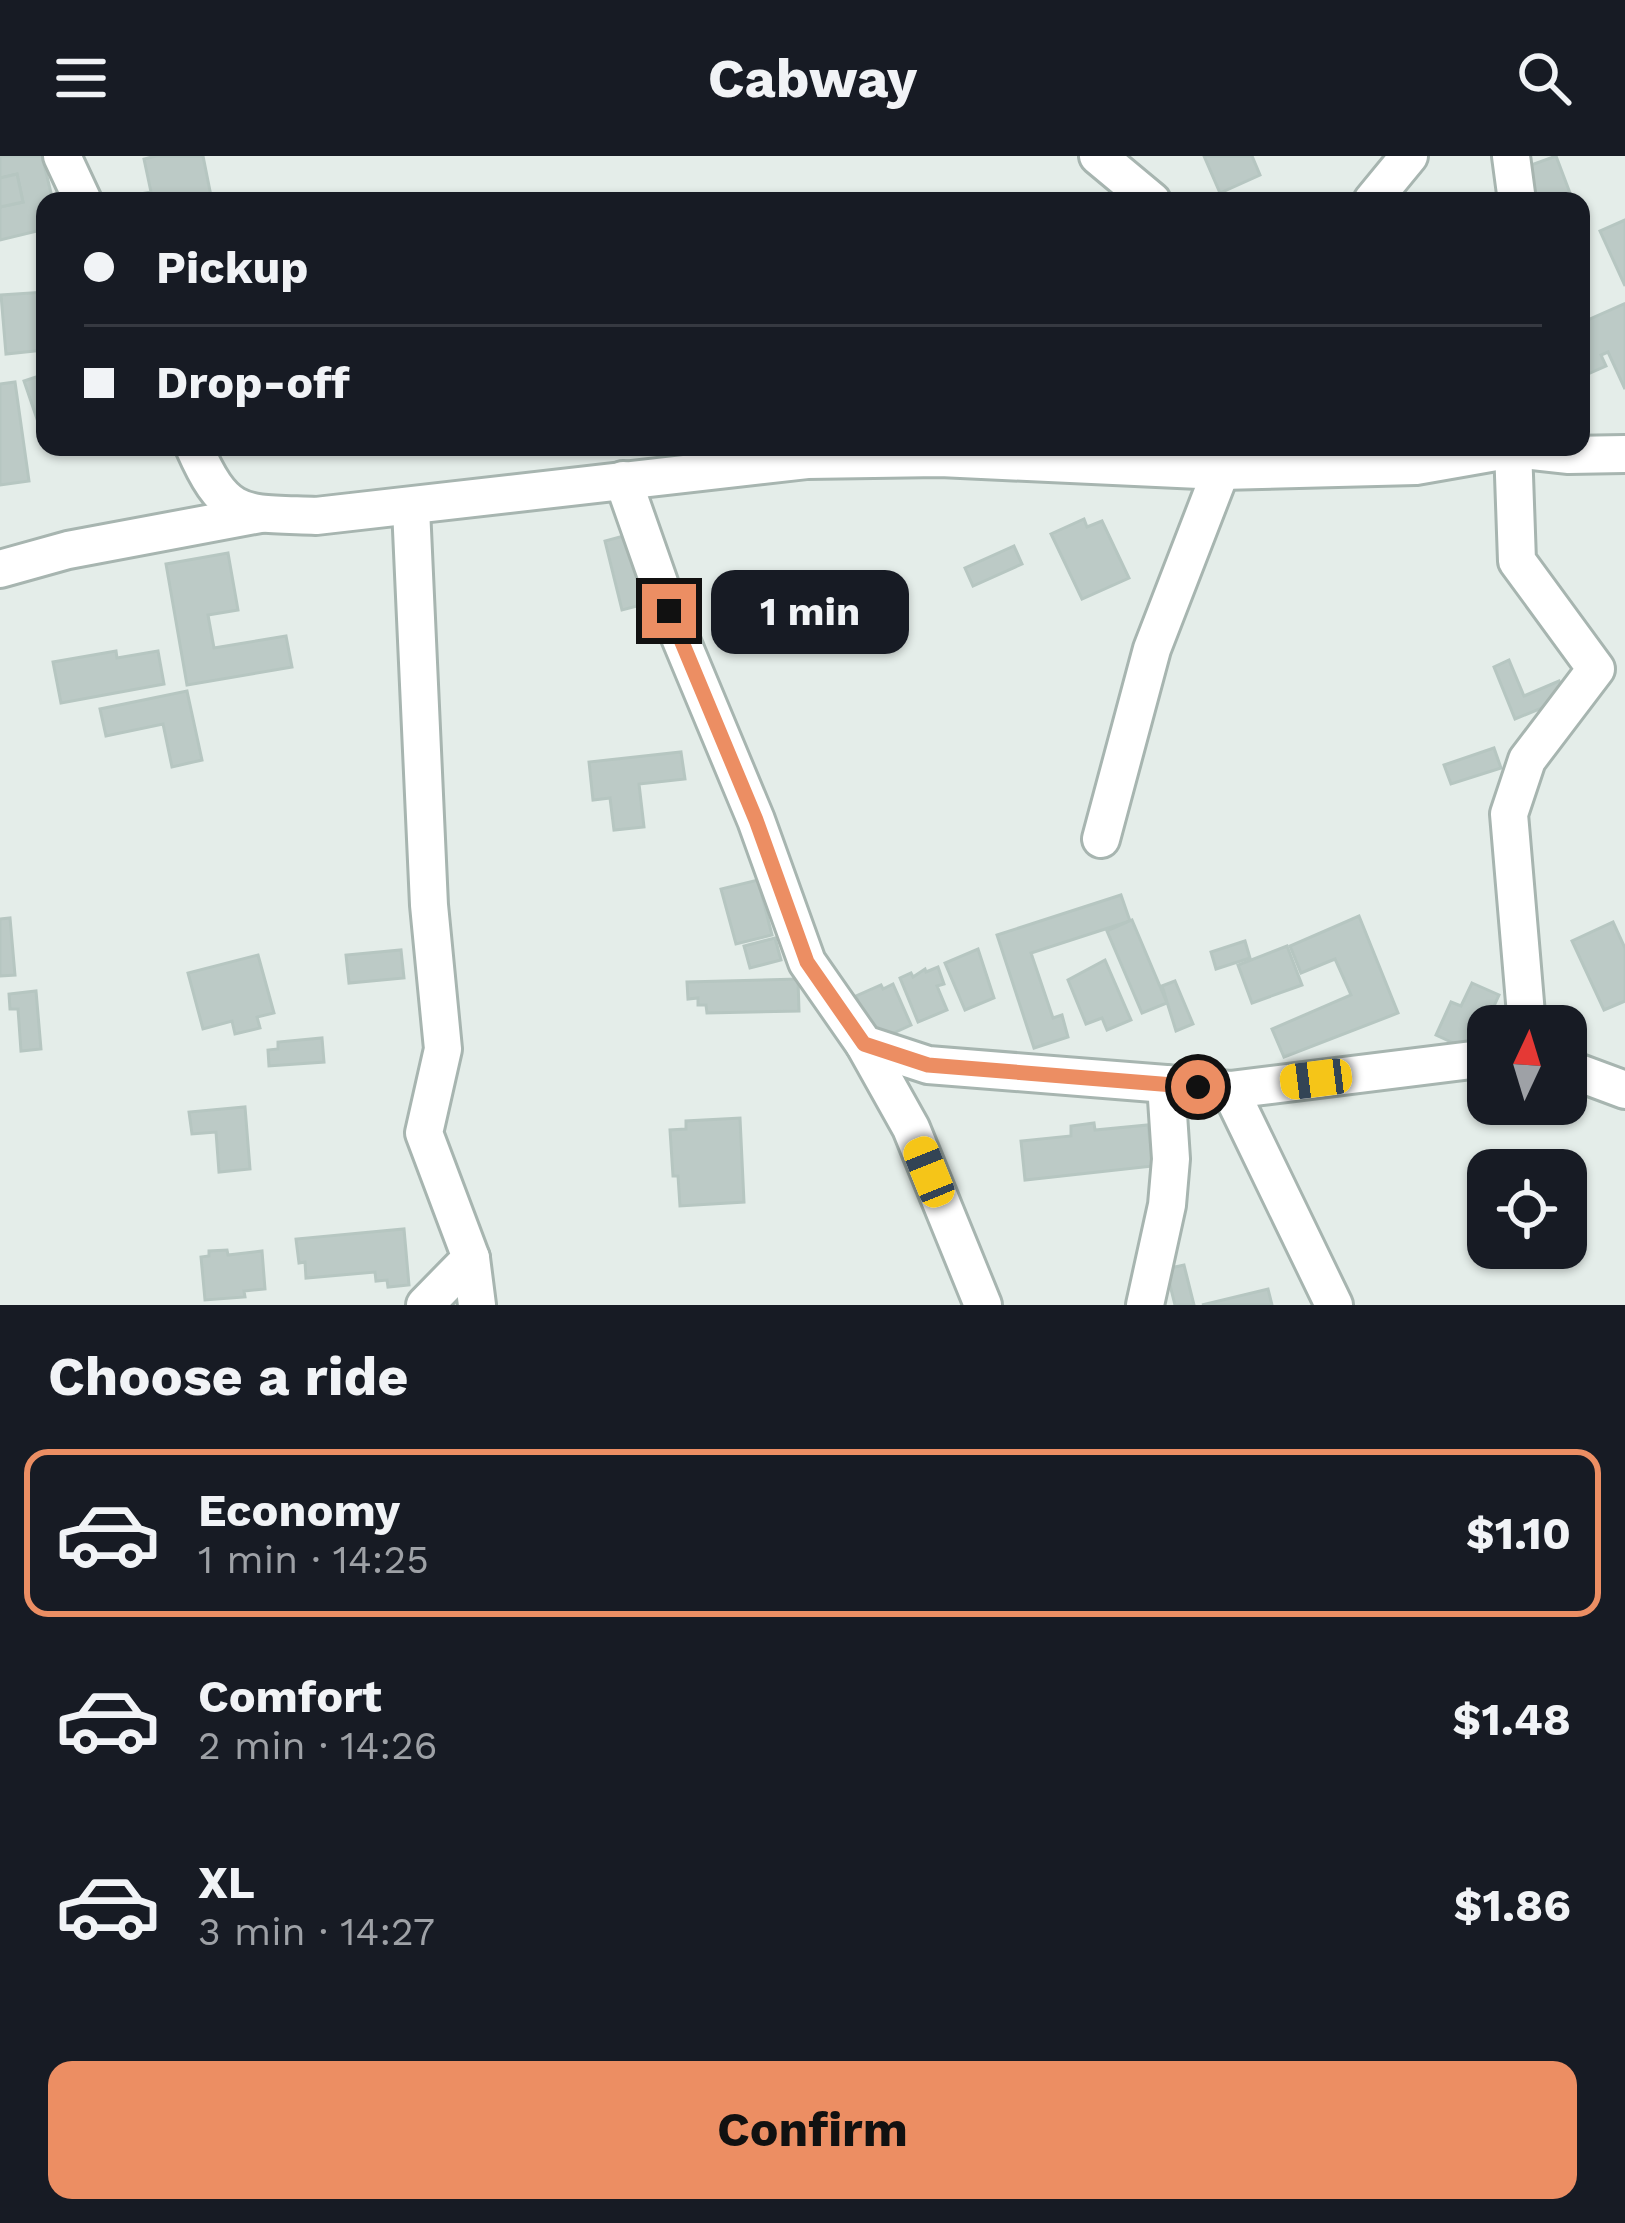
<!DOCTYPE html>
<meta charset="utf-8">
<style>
:root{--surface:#171b24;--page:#242831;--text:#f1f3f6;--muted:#9ea1a6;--line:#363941;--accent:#ec8e63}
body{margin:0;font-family:"Work Sans",sans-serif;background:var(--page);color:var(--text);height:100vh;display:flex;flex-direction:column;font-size:45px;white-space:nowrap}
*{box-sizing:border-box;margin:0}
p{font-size:39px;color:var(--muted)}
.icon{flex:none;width:66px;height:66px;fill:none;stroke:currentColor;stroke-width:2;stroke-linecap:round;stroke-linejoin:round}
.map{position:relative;height:1149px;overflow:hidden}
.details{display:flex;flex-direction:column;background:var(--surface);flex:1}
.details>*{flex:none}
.hud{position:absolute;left:36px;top:36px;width:1554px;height:264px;border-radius:24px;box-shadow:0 3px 9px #0004;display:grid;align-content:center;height:264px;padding:0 48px;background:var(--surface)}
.needle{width:78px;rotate:4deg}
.fabs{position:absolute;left:1467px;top:849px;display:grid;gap:24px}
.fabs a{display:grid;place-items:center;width:120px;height:120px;border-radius:24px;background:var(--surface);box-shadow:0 3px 9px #0004;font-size:60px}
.end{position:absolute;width:54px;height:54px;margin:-27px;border:15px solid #ec8e63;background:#111;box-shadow:0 0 0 6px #111}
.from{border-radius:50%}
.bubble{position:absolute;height:84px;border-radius:24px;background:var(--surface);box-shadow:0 3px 9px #0004;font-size:39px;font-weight:700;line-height:84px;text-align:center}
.car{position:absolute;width:36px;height:72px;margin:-36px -18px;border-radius:15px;box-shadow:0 0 9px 3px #0007;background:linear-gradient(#f5c518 24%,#345 0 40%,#f5c518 0 76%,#345 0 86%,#f5c518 0)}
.hud b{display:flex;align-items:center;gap:42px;height:114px;font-size:45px}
.hud b+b{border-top:3px solid var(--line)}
.hud i{width:30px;height:30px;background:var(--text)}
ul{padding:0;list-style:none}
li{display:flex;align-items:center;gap:36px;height:168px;margin:0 24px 18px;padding:0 24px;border:6px solid transparent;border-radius:24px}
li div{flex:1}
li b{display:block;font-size:45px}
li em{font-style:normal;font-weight:700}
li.selected{border-color:var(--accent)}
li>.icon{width:108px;height:108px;stroke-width:1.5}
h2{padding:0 48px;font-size:54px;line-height:144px}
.action{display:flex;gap:24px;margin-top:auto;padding:24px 48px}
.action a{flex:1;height:138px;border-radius:24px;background:var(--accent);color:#111;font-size:48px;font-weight:700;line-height:138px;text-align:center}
header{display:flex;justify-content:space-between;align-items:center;height:156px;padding:0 48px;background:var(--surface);font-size:54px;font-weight:700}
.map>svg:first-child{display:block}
</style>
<header><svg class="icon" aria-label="menu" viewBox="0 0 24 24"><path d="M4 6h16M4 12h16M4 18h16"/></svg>Cabway<svg class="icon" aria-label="search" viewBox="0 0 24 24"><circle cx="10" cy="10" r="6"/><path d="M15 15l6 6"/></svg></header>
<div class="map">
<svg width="1625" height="1149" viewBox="0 0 1625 1149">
<rect width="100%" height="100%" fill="#e4ede9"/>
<g fill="#bccac6" stroke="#b6c6c1" stroke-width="3">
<path d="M0,0H42L53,45H45V73L0,84V51L23,46L17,18L0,22Z"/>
<path d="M156,0H203L212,45H131L130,40L151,36L144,3Z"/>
<path d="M1204,0H1252L1260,19L1220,37Z"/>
<path d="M1556,0L1573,45H1536L1523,12Z"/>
<path d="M17,18L23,46L0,51V22Z"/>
<path d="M1625,64V130L1600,75Z"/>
<path d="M45,136V194L6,198L1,139Z"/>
<path d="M1624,148L1625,150V233L1608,196L1601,199L1606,210L1581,221V167Z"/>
<path d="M45,218V260L37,263L24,225Z"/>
<path d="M15,226L29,325L0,329V228Z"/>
<path d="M1084,363L1087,371L1102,365L1129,422L1082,443L1051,378Z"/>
<path d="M627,379L645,448L622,454L605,385Z"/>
<path d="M1014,390L1022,408L973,430L965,412Z"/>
<path d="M228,397L238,454L208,459L214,492L286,480L292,511L187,529L166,408Z"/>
<path d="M116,495L117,502L158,495L164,528L61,547L53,506Z"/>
<path d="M1509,504L1524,540L1559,525L1566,542L1515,563L1494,511Z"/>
<path d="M187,535L202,604L172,611L163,568L106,580L100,553Z"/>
<path d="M1494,592L1501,612L1451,628L1444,609Z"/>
<path d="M681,596L685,623L639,628L644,671L614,674L610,642L593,644L589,606Z"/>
<path d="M758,724L772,779L736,788L721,733Z"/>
<path d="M1121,739L1130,765L1031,797L1053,862L1062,859L1068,881L1034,892L997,779Z"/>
<path d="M1359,760L1398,857L1284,901L1272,873L1351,839L1335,803L1301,817L1290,790Z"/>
<path d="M10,762L15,819L0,820V763Z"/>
<path d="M1132,764L1167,847L1142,857L1107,775Z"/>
<path d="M1613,766L1625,792V845L1604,854L1572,785Z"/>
<path d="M775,782L781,804L750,812L744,790Z"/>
<path d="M1245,785L1250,802L1216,813L1211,796Z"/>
<path d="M1287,790L1302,829L1252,847L1238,809Z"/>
<path d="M978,793L994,842L965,854L945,807Z"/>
<path d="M401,794L404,822L349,827L346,799Z"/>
<path d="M258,799L274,857L257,861L260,872L235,878L232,865L203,873L188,817Z"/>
<path d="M1105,804L1131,864L1107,874L1102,862L1086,868L1068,824Z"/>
<path d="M938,811L944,828L937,830L947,854L918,866L900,822L911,817L913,821L925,813L926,816Z"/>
<path d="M798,823L799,855L707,857L706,849H698V842L688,843L687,826Z"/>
<path d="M1175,825L1193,868L1176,875L1162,830Z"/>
<path d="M1472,827L1499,839L1473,896L1436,879L1451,846L1461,850Z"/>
<path d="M893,828L911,869L876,885L856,840L881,829L883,833Z"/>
<path d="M36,835L41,893L21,895L18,853H10L9,838Z"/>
<path d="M322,882L324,906L269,910L268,894L278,893V886Z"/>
<path d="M245,951L250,1013L219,1016L216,976L192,978L189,956Z"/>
<path d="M740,962L744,1046L680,1050L678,1020H673L670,974L686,973V965Z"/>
<path d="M1094,967L1095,974L1148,969L1153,1010L1025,1024L1021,985L1071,980V970Z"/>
<path d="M404,1073L409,1129L388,1131L387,1124L376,1125L375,1116L306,1122L305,1106L299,1107L296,1083Z"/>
<path d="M227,1094L228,1099L262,1095L265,1133L244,1135L245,1141L205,1144L201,1101L209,1100V1095Z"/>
<path d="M1184,1109L1194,1149H1175L1166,1113Z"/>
<path d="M1268,1133L1272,1149H1202Z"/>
</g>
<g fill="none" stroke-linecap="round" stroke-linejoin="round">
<g stroke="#a7b5b0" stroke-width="42">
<g id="minor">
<path d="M62,0L83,45"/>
<path d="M1098,0L1152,45"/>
<path d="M1511,0L1517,45"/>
<path d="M1372,45L1409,0"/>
<path d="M194,291C226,364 242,357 316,360L807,304L940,302L1221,315L1416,310L1513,293L1569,299L1625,298"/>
<path d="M1513,291L1517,405L1596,513L1527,604L1509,658L1527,870"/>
<path d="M623,324L669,455L756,664L807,806L864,888L928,909L1166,928"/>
<path d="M411,352L429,749L443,893L424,977L471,1102L425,1149"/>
<path d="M0,413L68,394L260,358"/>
<path d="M1101,683L1152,493L1229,294"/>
<path d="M864,888L911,972L983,1149"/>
<path d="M1566,912L1625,934"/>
<path d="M1230,934L1334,1149"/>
<path d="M471,1102L477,1149"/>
<path d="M1145,1149L1167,1049L1171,1003L1166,928L1230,934L1488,902"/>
</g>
</g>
<use href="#minor" stroke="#fff" stroke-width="36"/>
</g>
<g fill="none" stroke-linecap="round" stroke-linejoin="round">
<path stroke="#ec8e63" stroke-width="15" d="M669,455L756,664L807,806L864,888L928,909L1198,931"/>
</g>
</svg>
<div class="fabs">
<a><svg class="needle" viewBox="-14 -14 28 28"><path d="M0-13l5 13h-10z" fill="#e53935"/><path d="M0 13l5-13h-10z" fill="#9ea1a6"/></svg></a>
<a><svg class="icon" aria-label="locate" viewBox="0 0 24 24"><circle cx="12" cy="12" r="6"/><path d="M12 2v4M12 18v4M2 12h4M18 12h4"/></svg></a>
</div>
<i class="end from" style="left:1198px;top:931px"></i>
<i class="end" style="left:669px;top:455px"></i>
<div class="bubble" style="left:711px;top:414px;width:198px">1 min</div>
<i class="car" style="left:1316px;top:923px;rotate:263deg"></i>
<i class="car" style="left:929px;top:1016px;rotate:338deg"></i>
<div class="hud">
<b><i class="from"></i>Pickup</b>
<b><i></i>Drop-off</b>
</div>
</div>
<section class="details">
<h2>Choose a ride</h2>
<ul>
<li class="selected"><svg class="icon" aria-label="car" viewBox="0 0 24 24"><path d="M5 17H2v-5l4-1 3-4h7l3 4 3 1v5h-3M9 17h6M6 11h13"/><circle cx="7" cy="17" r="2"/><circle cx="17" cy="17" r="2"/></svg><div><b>Economy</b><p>1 min · 14:25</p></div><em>$1.10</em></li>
<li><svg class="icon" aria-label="car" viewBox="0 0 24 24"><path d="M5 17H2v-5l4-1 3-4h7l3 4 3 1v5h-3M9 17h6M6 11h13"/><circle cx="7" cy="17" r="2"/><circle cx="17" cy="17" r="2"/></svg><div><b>Comfort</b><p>2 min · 14:26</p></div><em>$1.48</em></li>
<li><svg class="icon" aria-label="car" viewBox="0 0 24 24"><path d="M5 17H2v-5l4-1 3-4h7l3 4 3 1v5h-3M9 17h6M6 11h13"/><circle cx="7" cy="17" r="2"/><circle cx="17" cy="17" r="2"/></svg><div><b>XL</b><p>3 min · 14:27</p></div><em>$1.86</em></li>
</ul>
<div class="action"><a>Confirm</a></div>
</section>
